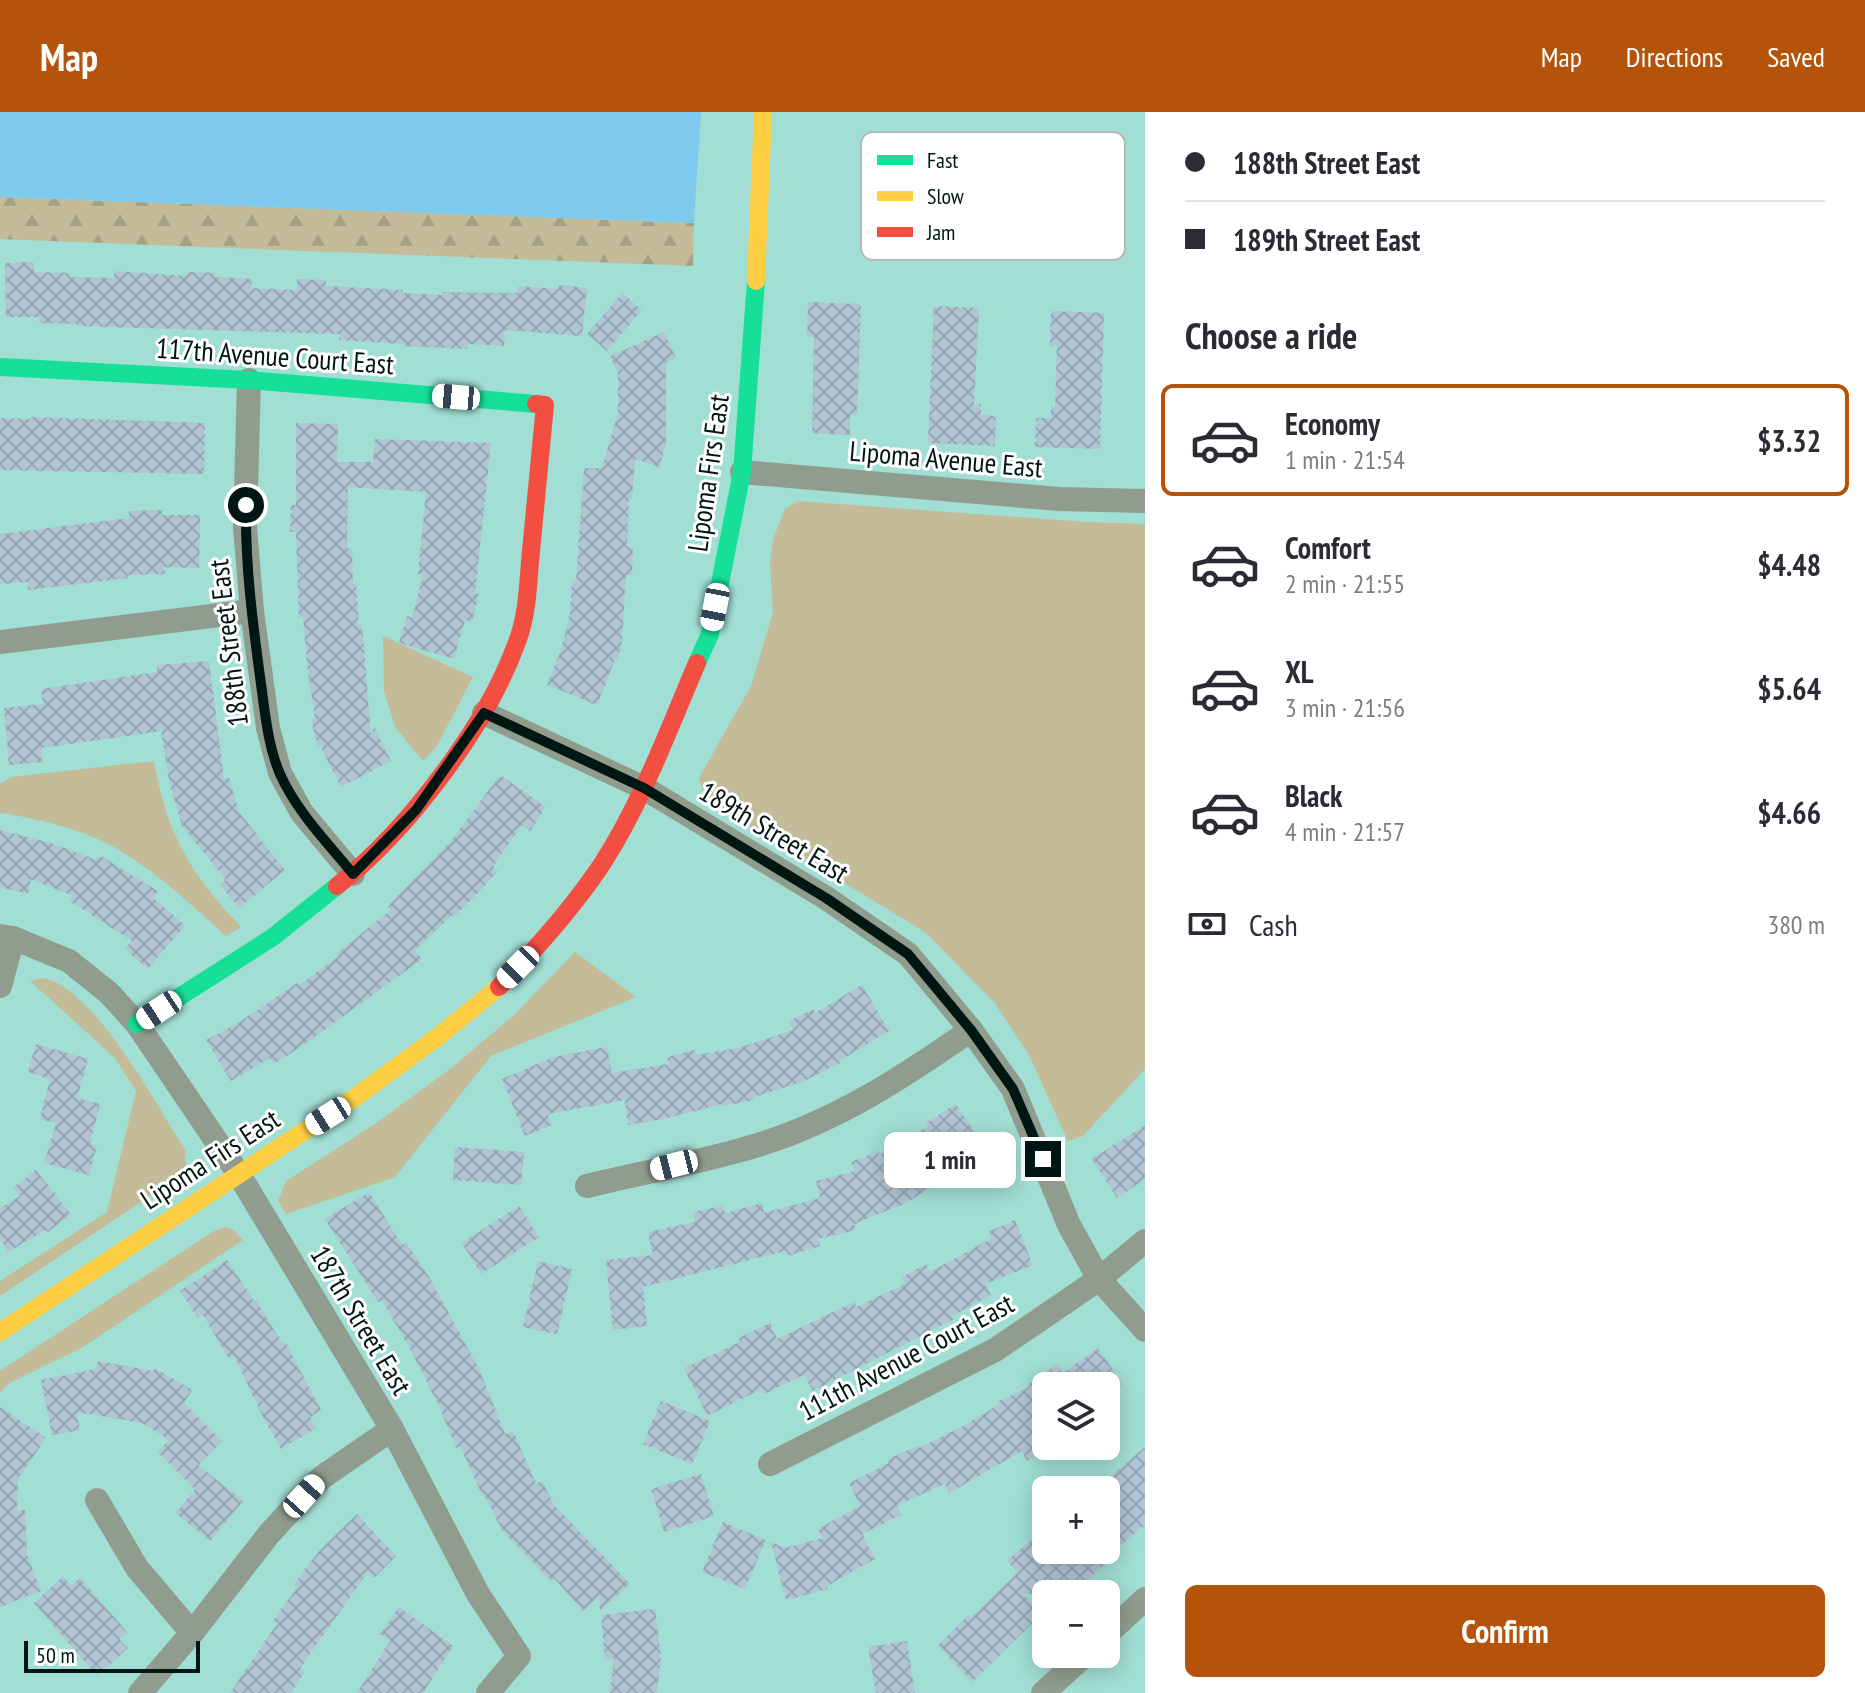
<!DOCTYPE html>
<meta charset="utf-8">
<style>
:root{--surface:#fff;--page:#f2f2f3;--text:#2b2b33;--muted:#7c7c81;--line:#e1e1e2;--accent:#b45309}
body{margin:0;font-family:"PT Sans Narrow",sans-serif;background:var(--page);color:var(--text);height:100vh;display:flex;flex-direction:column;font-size:30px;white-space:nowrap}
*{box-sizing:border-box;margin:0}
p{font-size:26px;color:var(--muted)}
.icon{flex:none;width:44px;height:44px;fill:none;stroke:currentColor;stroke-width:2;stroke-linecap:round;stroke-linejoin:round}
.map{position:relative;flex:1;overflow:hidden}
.panel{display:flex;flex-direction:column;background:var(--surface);width:720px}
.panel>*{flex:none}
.hud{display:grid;align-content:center;height:176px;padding:0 40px;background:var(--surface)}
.fabs{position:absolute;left:1032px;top:1260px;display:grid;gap:16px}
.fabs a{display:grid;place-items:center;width:88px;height:88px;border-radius:12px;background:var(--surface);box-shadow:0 4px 20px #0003;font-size:40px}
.scale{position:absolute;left:24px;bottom:20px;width:176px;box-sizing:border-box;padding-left:8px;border:4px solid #001612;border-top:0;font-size:22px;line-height:28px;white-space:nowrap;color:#001612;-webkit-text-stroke:6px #fff;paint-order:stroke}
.end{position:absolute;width:36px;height:36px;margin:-18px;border:10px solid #001612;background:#fff;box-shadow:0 0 0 4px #fff}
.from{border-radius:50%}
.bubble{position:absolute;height:56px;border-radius:12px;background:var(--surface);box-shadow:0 4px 20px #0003;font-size:26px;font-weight:700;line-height:56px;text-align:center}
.car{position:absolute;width:24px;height:48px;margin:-24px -12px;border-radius:10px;box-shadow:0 0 6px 2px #0007;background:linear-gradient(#fff 24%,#345 0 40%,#fff 0 76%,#345 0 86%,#fff 0)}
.hud b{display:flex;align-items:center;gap:28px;height:76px;font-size:30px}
.hud b+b{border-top:2px solid var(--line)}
.hud i{width:20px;height:20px;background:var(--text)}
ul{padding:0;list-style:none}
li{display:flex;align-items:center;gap:24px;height:112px;margin:0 16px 12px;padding:0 24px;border:4px solid transparent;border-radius:12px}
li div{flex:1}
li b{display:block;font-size:30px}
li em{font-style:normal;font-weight:700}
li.current{border-color:var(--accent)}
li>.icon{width:72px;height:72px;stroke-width:1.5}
h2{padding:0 40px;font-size:36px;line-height:96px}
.pay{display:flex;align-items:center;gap:20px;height:88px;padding:0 40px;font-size:30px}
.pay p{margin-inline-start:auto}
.primary-button{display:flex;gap:16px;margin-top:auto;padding:16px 40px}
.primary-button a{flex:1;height:92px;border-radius:12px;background:var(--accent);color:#fff;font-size:32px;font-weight:700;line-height:92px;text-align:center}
header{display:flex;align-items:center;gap:48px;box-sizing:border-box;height:112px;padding:0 40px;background:var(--accent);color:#fff}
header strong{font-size:38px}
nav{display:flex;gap:44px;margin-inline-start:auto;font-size:28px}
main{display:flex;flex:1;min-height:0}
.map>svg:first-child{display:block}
</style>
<header>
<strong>Map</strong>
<nav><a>Map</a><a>Directions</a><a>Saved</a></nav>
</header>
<main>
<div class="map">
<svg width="1145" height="1581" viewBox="0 0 1145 1581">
<defs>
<pattern id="forest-firs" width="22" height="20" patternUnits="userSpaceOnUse" patternTransform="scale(2)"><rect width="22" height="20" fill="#c4bc99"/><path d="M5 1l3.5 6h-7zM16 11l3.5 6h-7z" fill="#a7a183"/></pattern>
<pattern id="building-cross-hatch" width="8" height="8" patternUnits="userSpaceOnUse" patternTransform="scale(2)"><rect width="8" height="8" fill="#b2c5d4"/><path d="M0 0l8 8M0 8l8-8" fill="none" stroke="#97a8b5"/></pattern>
</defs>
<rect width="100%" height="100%" fill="#a1ded3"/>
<g fill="#c4bc99">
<path d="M798,389L1087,410L1145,412V957L1083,1024L1068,1029L1029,943L994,890L925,820L706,687L699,666L751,574L773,500L770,451L773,427L785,397Z"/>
<path d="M383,524L473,565L437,634L423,649L395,615L384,579Z"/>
<path d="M154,649C167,723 190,761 241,815L226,824C188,790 149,752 102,729C75,716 31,705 0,701V672L11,665Z"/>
<path d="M575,840L636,885L491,944L395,1065L286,1102L278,1089L286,1069L375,1012L450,957L513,904Z"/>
<path d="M44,866C96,878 156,993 185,1037L186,1056L180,1064L0,1184V1169L107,1100L136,979L115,946L30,869Z"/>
<path d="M224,1115L234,1118L243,1128L83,1235L10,1271L0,1280V1259L212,1120Z"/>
</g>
<path fill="url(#forest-firs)" d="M0,85L694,111L693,154L0,127Z"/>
<path fill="#7fcbf0" d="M0,0H701L694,111L0,85Z"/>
<g fill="url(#building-cross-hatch)">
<path d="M34,150V160L70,161V165L114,166V159L187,164V160L215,161V165L252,167L251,176L297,178V167L326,168V174L403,178L402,181L443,183V180L518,181V174L558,177L559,173L587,176L582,224L505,218L504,234L468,232L467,237L404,234V232L339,228V222L77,214V212L39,211L40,205H6L5,151Z"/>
<path d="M622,181L642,198L607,239L587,222Z"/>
<path d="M808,190L861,192L857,303L850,302V323L812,321L814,225H807Z"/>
<path d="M934,194L979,196L974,292H981V303L996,304L995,334L928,331Z"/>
<path d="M1051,199L1104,201L1100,337L1035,335L1036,306H1051V295H1055L1057,234H1050Z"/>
<path d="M664,220L676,246L666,251V332L659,355L635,347L632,387L629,386L627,435H633L632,463H626L622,529L617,549L615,548L597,593L547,573L562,535L570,503L572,469H576L584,356H602L618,301V263L610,244Z"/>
<path d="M31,305L205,311L204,362L0,358V306L31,307Z"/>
<path d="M296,311L338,312L337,350H373L375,327L491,331L475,481L479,482L472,510L465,508L454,547L399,531L407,504L412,506L423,463L418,462L426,380L348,375L347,436H352L353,472H356L359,514H361L363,523L371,626L374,615L391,649L341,675L320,634L318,635L311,607L315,606L308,561L303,505L299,506L296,420H290L291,393H296Z"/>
<path d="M162,398V403H200L199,456L164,455L165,462L127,463L128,466L28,478L27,470L0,472V422L129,406V399Z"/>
<path d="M209,549L224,667L229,666L239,700L285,758L239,796L220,773L226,768L182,714L170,673L161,619L41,636L42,650L9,653L4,596L43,592L41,577L157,560V553Z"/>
<path d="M500,663L546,695L530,719L522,713L493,754L498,759L480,779L454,805L452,803L415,838L422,847L305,932L274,952L270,946L231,969L206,928L238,911L297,871L299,873L338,845L336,842L391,798L388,794L451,729Z"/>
<path d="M0,718L54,732L96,748L99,743L158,779L153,786L185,813L148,857L125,837L132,829L70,789L73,784L31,767L28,782L0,775Z"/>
<path d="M862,873L889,919L839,949L840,951L804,969L754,985V988L722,994V992L664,1007L628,1013L625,988L548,1002L552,1013L525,1024L502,967L553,945L607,935L612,961L669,952L667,945L695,938L696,943L738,936L793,918L789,909L813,897L815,901Z"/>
<path d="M36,932L88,947L77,986L100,992L90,1032L97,1034L89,1063L44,1051L56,1011L40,1007L50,967L28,960Z"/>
<path d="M956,992L983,1033L940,1062L944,1068L904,1092L854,1112L856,1118L818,1127L820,1134L787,1144L785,1139L643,1175L647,1214L613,1218L606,1148L653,1143L648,1120L695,1110L693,1100L723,1094L725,1101L762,1091L764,1101L820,1086L816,1069L855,1059L851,1050L878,1039L879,1043L928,1014L926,1011Z"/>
<path d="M1145,1013V1067L1117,1086L1092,1047Z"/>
<path d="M455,1035L524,1040L521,1073L453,1068Z"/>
<path d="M36,1058L71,1102L48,1120L46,1118L8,1140L0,1125V1096L20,1084L13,1076Z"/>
<path d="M369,1080L402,1133L406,1131L428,1163L480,1259L505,1322L513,1319L536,1372L542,1369L554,1393L630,1472L600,1498L599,1484L583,1499L554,1466L551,1469L502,1418L484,1382L482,1383L460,1334L456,1336L439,1294L408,1233L382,1188L378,1190L325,1107Z"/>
<path d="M519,1094L539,1125L481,1162L462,1131Z"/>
<path d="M1015,1108L1033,1153L985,1172L991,1183L952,1204L954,1207L813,1279L804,1263L764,1282L762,1277L707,1304L684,1256L740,1230L738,1226L770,1211L777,1227L854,1190L856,1195L905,1172L902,1165L926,1152L930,1160L992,1126L989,1119Z"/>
<path d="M227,1148L254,1189L256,1188L282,1231L285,1230L321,1298L310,1305L316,1316L281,1337L263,1305L234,1244L229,1247L203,1203L198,1206L180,1179Z"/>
<path d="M538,1149L572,1157L557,1222L523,1215Z"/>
<path d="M1098,1236L1124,1274H1046V1340L1027,1349L1022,1339L949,1381L945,1372L897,1393L901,1403L862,1422L875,1447L827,1474L828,1477L786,1488L771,1430L785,1436L823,1426L818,1417L860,1394L849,1371L889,1351L888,1347L918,1334L919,1336L963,1314L1000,1292L999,1289L1031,1274H1026L1057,1252L1063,1261Z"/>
<path d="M98,1249L153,1259L155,1256L192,1278L184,1291L222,1329L198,1353L243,1389L210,1429L176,1401L195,1377L158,1340L169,1328L142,1311L77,1300L80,1318L52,1323L41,1268L96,1257Z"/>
<path d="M661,1289L710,1309L692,1352L643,1332Z"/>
<path d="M0,1295L46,1326L18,1367L17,1399L25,1398L27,1443L41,1479L0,1495Z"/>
<path d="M1145,1335V1413L1115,1438H1121L1072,1482H1023L1042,1502L972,1570L938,1533L969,1503L971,1506L1017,1461L1007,1448L1046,1417V1438H1106V1368Z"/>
<path d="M701,1362L714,1404L664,1420L651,1377Z"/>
<path d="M357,1402L396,1444L374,1466L368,1460L300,1556L305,1560L290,1581H230L277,1512L273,1509L297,1476L293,1473L320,1438Z"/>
<path d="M723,1410L766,1428L745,1477L702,1460Z"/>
<path d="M63,1464L71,1474L80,1466L127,1520L119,1527L128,1536L97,1564L34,1491Z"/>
<path d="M399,1495L453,1534L423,1581H357L390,1529L380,1522Z"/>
<path d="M655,1497L661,1545L657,1581H610L614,1546L605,1547L601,1503Z"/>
<path d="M907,1529L915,1581H876L868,1535Z"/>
</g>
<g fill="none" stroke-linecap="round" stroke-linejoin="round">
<g stroke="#909d8e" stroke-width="24">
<path d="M249,268L245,415L252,499L268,616L280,661L302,701L353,762"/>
<path d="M742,360L1059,387L1145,389"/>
<path d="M0,530L252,499"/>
<path d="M484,601L644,676L826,786L908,842L971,918L1013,977L1069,1113L1099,1167L1145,1218"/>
<path d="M0,824L13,826L69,849L109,881L137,912L238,1061L392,1317L478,1482L519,1544L488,1581"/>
<path d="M0,874L13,826"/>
<path d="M587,1074C644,1060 704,1050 761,1032C838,1008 905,964 971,918"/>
<path d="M770,1352L995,1238L1099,1167L1145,1129"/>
<path d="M97,1388L137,1456L192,1521"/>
<path d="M1106,1523L1145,1487"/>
<path d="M140,1581L192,1521L269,1422L321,1366L392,1317"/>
<path d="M1043,1581L1086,1542"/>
</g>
<g stroke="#16e098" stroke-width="18">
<path d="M0,255L249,268L536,292"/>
<path d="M697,551L710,522L742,360L756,169"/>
<path d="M137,912L273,825L337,774"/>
</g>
<g stroke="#ffcf43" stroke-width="18">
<path d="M756,169L763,0"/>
<path d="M0,1220L350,989L439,924L499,875"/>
</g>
<g stroke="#f24e42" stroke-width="18">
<path d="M337,774C407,719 487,614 517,530C528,502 528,469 531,439C536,391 540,342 545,293L536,292"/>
<path d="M499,875C535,838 573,796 602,752C642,690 668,619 697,551"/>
</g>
</g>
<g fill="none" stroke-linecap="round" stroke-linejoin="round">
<path stroke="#001612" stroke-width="10" d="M246,393C245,453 253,513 261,572C265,601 268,634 280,662C297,700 327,730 353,762L416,698L484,601L644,676L826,786L908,842L971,918L1013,977L1043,1047"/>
</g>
<g text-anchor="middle" stroke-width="6" stroke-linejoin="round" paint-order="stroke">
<g font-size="28" fill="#001612" stroke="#fff">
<text transform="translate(275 244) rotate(4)" y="10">117th Avenue Court East</text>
<text transform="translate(946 347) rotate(5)" y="10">Lipoma Avenue East</text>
<text transform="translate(708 361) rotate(-82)" y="10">Lipoma Firs East</text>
<text transform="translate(228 531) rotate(-97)" y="10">188th Street East</text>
<text transform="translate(774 720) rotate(31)" y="10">189th Street East</text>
<text transform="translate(210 1047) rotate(-33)" y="10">Lipoma Firs East</text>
<text transform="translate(361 1208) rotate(59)" y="10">187th Street East</text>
<text transform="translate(906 1245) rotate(-28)" y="10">111th Avenue Court East</text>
</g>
</g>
<rect x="861" y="20" width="264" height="128" rx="12" fill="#fff" stroke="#b2b9b8" stroke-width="2"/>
<rect x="877" y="43" width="36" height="10" fill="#16e098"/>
<rect x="877" y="79" width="36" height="10" fill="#ffcf43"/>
<rect x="877" y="115" width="36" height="10" fill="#f24e42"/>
<g font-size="22" fill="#001612">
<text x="927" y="56">Fast</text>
<text x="927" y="92">Slow</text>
<text x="927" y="128">Jam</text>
</g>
</svg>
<div class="fabs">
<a><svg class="icon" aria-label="layers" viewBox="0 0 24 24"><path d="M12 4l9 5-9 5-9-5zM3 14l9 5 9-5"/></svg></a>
<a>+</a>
<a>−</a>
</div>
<div class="scale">50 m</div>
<i class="end from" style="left:246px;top:393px"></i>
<i class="end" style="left:1043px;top:1047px"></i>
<div class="bubble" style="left:884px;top:1020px;width:132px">1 min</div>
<i class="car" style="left:456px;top:285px;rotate:275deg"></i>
<i class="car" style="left:715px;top:495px;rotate:191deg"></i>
<i class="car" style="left:518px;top:855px;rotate:225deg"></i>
<i class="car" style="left:159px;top:898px;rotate:237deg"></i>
<i class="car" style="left:328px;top:1004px;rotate:238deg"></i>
<i class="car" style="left:674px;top:1053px;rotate:256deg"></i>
<i class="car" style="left:304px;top:1384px;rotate:42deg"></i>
</div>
<section class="panel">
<div class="hud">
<b><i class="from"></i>188th Street East</b>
<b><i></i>189th Street East</b>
</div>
<h2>Choose a ride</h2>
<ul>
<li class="current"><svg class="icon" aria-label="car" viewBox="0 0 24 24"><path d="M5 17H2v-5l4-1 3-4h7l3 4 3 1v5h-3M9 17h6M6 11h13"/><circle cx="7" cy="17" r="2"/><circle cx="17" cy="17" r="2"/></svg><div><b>Economy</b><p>1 min · 21:54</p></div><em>$3.32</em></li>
<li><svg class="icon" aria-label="car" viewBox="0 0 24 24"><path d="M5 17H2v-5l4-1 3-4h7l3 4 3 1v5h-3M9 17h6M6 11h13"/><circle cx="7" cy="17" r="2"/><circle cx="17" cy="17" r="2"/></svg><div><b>Comfort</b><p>2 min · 21:55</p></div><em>$4.48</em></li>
<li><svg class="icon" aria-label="car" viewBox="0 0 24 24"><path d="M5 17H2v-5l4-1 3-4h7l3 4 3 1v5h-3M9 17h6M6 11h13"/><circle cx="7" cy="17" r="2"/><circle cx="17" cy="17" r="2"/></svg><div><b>XL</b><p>3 min · 21:56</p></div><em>$5.64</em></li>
<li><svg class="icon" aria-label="car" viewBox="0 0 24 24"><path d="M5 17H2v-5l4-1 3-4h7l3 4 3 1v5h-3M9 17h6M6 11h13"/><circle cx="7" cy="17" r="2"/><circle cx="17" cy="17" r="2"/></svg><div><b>Black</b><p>4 min · 21:57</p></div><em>$4.66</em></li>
</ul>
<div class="pay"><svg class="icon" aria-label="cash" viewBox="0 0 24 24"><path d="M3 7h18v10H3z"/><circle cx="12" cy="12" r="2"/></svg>Cash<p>380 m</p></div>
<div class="primary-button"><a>Confirm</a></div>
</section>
</main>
